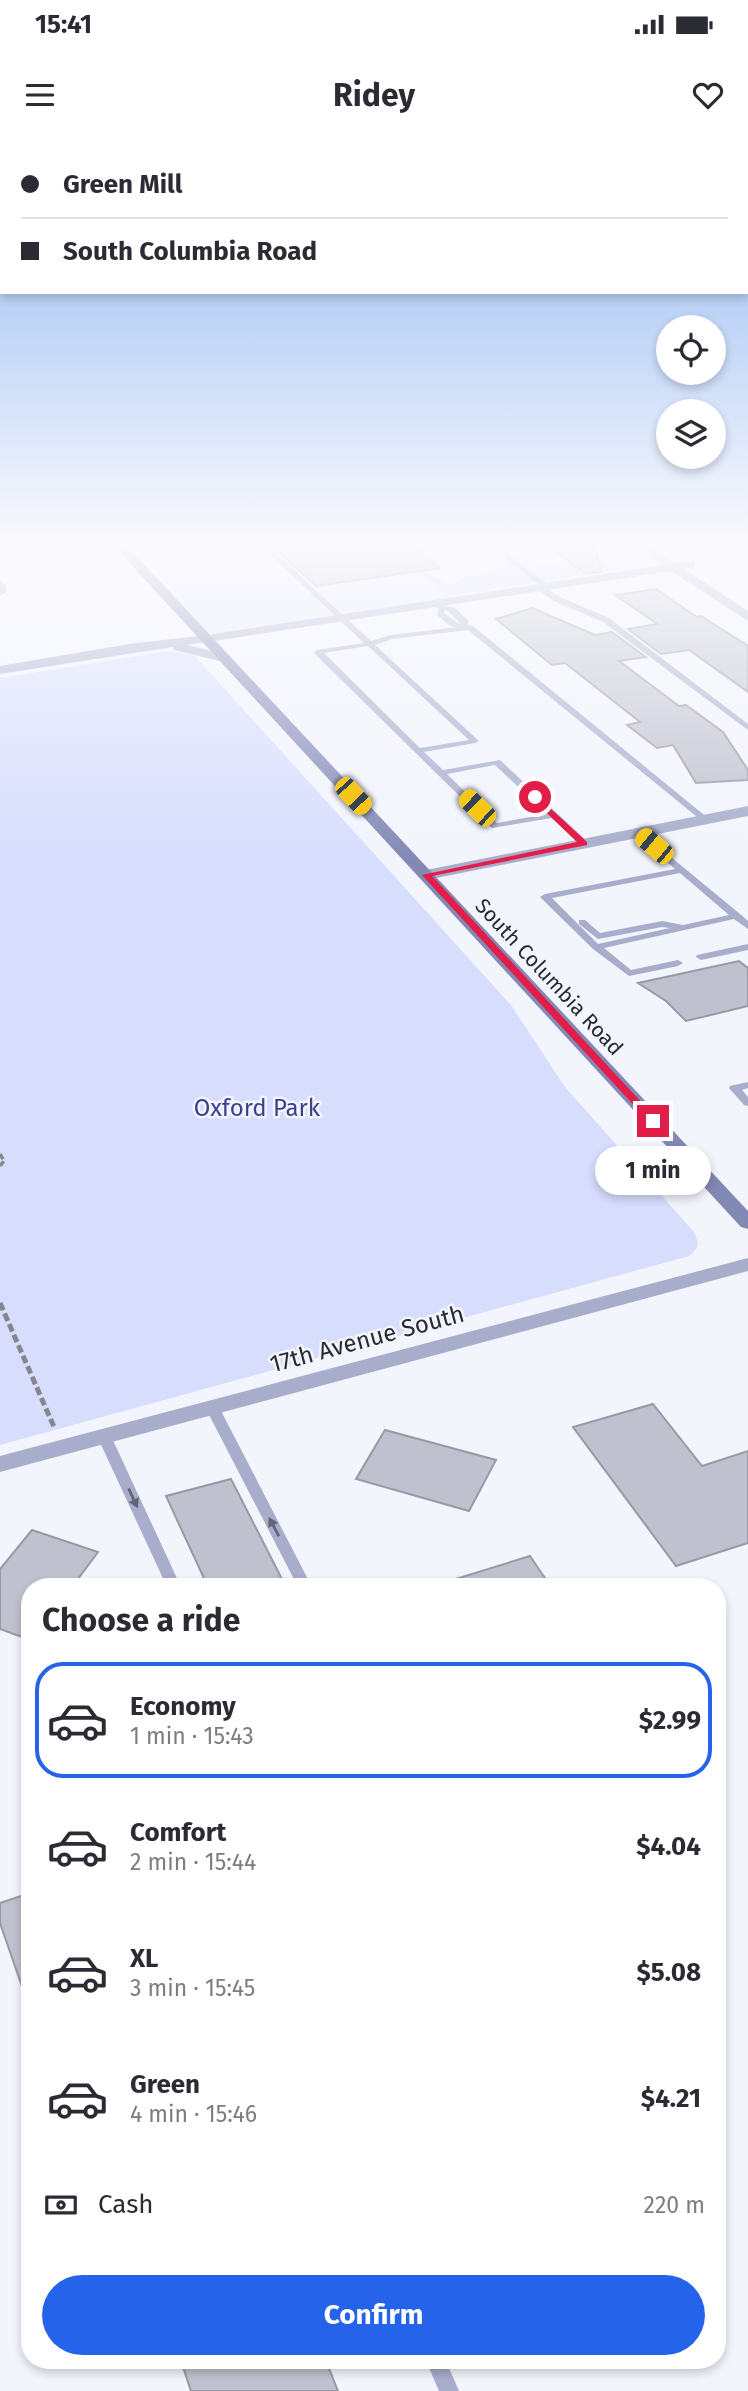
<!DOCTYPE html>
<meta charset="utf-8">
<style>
:root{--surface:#fff;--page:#f7f7f7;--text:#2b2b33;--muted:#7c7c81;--line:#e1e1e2;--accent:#2563eb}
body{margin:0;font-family:"Fira Sans",sans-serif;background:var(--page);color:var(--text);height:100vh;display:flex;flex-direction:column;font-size:26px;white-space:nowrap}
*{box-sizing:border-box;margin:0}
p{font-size:23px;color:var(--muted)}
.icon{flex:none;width:38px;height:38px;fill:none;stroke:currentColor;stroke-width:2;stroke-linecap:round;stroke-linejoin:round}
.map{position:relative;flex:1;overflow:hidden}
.details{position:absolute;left:21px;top:1438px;width:705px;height:791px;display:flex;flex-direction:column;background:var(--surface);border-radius:28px;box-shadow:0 4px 10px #0003}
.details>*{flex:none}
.banner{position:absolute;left:0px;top:0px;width:749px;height:154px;box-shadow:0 4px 10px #0003;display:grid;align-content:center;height:154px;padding:0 21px;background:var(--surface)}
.buttons{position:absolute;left:656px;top:175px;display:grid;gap:14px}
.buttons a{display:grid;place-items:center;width:70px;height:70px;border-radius:50%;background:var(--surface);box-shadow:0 4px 10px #0003;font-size:35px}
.end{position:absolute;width:32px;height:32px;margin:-16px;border:9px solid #e11d48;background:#fff;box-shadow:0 0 0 4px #fff}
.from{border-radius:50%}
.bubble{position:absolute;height:49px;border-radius:24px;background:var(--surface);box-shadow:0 4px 10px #0003;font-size:23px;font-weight:700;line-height:49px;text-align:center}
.car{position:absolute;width:21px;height:42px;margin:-21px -10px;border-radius:9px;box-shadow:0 0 5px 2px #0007;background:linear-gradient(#f5c518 24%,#345 0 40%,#f5c518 0 76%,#345 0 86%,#f5c518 0)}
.banner b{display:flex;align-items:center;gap:24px;height:66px;font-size:26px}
.banner b+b{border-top:2px solid var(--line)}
.banner i{width:18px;height:18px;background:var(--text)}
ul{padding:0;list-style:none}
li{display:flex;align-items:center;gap:21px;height:116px;margin:0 14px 10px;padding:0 7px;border:4px solid transparent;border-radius:28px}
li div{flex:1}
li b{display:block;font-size:26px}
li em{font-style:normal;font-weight:700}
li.current{border-color:var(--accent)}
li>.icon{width:63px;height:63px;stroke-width:1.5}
h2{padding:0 21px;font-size:32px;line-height:84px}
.pay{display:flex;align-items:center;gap:18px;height:77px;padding:0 21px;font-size:26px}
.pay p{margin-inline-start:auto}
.primary-button{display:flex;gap:14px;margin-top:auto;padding:14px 21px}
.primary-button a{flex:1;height:80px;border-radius:42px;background:var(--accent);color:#fff;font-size:28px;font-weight:700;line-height:80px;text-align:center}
.status{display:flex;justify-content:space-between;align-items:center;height:49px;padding:0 35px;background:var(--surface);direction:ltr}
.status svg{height:19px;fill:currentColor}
header{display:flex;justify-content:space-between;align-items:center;height:91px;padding:0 21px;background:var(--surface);font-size:32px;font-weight:700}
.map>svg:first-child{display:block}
</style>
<div class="status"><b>15:41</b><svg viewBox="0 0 49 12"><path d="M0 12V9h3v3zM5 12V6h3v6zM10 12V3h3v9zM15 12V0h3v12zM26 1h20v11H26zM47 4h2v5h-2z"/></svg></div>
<header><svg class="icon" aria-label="menu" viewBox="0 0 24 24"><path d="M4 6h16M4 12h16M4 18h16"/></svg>Ridey<svg class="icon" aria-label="heart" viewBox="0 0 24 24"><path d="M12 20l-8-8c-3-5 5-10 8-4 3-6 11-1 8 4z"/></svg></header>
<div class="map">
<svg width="748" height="2251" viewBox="0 0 748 2251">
<rect width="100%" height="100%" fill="#f3f5fd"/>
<path fill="#e8ebfc" d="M119,405H387L454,460L207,499Z"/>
<g fill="#d7ddfd" fill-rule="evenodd">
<path d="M387,405L416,423L443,419L442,417L461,414L457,410L485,405H634L660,423L449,456ZM595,405L598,421H537L534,406ZM463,416L494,428L451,443L420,431Z"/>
<path d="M169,511L194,515L511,865L565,947L694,1092C700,1103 699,1108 689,1116L0,1305V538Z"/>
</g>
<g fill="#bfc1ce" stroke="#979aa6" stroke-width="2">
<path d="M271,405H411L440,428L316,446Z"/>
<path d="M546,405H595L601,432L586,434Z"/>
<path d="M656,449L697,477L701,476L748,506V552L689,510L661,514L628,489L657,484L615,455Z"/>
<path d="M532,468L595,495L612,492L646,517L619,521L679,566L686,565L723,592L748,630V640L696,643L673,605L657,608L627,585L640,582L565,523L552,525L496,479Z"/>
<path d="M739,821L748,828V866L686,881L666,861L638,843Z"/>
<path d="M653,1264L702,1326L748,1311V1403L676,1426L573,1287Z"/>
<path d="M385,1290L496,1320L469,1371L356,1339Z"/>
<path d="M231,1339L286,1447H208L166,1356Z"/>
<path d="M32,1390L98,1412L72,1447H30V1500L0,1489V1429Z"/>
<path d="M530,1416L551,1447H447L446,1442Z"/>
<path d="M30,1753V1858H26L0,1783V1763Z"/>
<path d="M181,2221H326L338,2251H191Z"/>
</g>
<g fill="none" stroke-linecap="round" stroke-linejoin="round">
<path stroke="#86878e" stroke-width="3.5" stroke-dasharray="6 2.5" stroke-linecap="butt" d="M0,1014L4,1021L0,1026"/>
<path stroke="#86878e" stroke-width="5" stroke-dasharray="8 3.5" stroke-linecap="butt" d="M0,1163L54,1287"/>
<g fill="#a7adcb" fill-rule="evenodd">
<path d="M260,405H267L371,501L391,495L457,487L450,486L437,475L439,469L433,466L437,464L455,468L468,480V485L473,486L709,679L702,681L468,490L392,499L375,505L479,601L475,603L424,612L443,630L500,620L589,703L584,706L581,705L552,678L492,688L315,514L314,512L318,510L364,503ZM445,470L449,472L461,484L456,482L444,473ZM368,506L469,600L420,608L324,513ZM495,625L547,674L497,683L447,634Z"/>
<path d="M499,405H505L510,416L548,444L549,446L546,448L560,457L609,478L748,584V590L603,482L554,461L537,449L536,447L539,445L505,418Z"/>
<path d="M638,690L740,774L748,781V789L734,779L604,808L631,830L678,820L683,823L678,826L629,836L593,809L540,757L545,754L675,729L635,695V691ZM680,733L729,775L683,785L662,781L600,793L585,780H579V784L598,799L662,787L670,788L598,804L552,758Z"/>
<path d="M748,804V810L701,820L696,817L697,815Z"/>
<path d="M748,942V948L742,950L748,957V966L744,965L729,948L730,946Z"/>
<path d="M212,1263L217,1264L219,1267L312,1447H298L205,1267L207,1264Z"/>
<path d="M104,1291L109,1293L111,1296L181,1447H167L97,1296L99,1293Z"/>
<path d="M426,2221H446L459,2251H439Z"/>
</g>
<g fill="#a7adcb" fill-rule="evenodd">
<path d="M634,405H648L675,423L695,421V427L684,429L748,471V481L671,431L187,505L229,515V521L224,522L174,510L173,507L0,534V526L129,504L207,495L662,425Z"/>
<path d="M0,441L6,445V452L0,456Z"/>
<path d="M748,666V676L426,740L418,735L426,730Z"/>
</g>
<path fill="#a7adcb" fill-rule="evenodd" d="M748,1118V1131L0,1332V1316Z"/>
<path fill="#8289b5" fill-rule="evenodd" d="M113,405H126L748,1071V1089L741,1087Z"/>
</g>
<defs><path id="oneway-solid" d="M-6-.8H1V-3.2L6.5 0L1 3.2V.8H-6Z" transform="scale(1.75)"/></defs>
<g fill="#626575">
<use href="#oneway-solid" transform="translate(133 1358) rotate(65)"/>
<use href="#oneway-solid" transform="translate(274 1387) rotate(-118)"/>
</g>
<linearGradient id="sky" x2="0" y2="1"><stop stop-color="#90b6f1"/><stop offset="0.56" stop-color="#fafafe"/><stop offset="1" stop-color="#fafafe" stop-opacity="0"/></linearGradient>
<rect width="748" height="720" fill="url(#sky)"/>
<path fill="#e11d48" d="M532,656H537L587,702V705L432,736L657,979V983H650L422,735L577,702L532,659Z"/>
<g text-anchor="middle" stroke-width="5" stroke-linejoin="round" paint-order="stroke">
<g font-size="21" fill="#292a2f" stroke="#f3f5fd">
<text transform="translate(549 837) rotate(47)" y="7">South Columbia Road</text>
</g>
<g font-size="24" fill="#3c408f" stroke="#f3f5fd">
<text x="257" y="976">Oxford Park</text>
</g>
<g font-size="24" fill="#292a2f" stroke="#f3f5fd">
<text transform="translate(367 1199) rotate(-15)" y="8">17th Avenue South</text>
</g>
</g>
</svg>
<div class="buttons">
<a><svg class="icon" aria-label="locate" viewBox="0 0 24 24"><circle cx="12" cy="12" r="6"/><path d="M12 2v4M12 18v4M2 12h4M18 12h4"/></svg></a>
<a><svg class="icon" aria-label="layers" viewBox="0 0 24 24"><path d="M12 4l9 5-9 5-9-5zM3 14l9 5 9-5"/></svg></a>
</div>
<i class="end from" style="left:535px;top:657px"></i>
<i class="end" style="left:653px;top:981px"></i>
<div class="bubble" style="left:595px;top:1006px;width:116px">1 min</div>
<i class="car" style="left:353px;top:656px;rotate:137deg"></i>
<i class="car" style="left:477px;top:668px;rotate:314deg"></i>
<i class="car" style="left:654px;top:706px;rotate:310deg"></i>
<div class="banner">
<b><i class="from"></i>Green Mill</b>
<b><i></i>South Columbia Road</b>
</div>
<section class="details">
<h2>Choose a ride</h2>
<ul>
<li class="current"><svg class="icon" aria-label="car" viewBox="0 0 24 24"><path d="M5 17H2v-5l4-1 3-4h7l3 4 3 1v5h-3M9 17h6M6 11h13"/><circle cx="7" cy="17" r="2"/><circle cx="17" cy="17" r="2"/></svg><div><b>Economy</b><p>1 min · 15:43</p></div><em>$2.99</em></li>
<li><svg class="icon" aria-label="car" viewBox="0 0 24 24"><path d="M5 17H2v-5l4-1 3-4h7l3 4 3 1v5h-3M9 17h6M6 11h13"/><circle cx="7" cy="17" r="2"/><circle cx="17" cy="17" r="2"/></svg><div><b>Comfort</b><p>2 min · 15:44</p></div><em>$4.04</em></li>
<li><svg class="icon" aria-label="car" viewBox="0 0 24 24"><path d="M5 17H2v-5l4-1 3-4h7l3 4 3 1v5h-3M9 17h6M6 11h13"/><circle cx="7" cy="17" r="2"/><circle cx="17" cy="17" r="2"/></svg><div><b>XL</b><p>3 min · 15:45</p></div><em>$5.08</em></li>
<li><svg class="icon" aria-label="car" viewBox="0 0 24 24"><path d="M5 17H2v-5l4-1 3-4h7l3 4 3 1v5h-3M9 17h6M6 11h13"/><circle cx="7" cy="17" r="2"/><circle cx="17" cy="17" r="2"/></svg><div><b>Green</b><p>4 min · 15:46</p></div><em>$4.21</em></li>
</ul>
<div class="pay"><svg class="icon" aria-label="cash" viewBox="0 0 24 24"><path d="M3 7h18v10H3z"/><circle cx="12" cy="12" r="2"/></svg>Cash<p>220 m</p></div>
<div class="primary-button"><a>Confirm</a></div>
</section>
</div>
